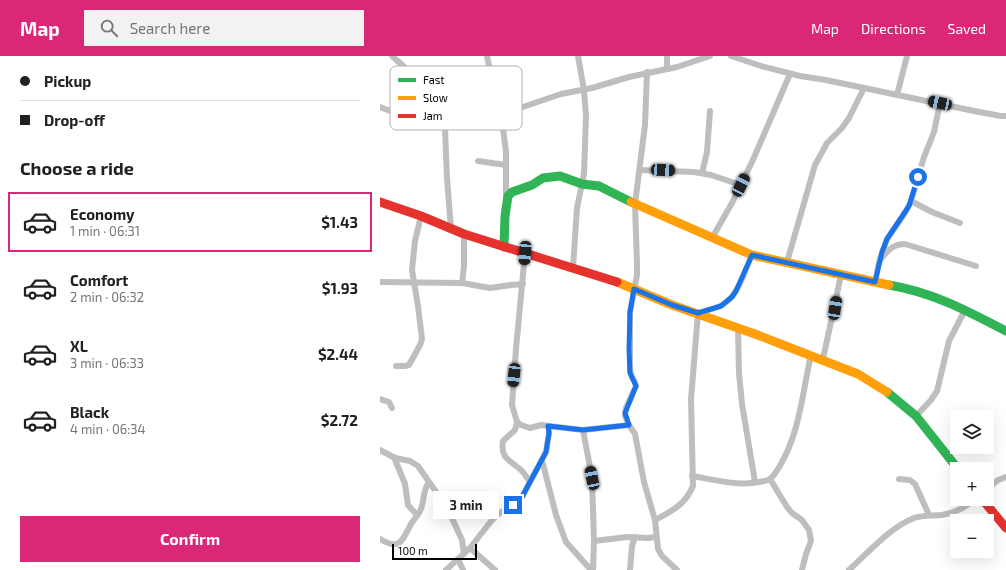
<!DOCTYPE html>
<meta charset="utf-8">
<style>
:root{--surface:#fff;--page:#f2f2f2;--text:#202124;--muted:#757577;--line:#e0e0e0;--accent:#db2777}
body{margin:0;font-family:"Exo 2",sans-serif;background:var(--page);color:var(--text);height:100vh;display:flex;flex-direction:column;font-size:15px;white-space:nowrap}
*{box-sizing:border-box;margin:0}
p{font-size:13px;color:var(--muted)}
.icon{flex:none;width:22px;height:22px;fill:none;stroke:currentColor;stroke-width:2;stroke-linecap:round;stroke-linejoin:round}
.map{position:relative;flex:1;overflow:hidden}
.sheet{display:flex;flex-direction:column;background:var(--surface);width:380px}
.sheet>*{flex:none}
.guide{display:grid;align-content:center;height:88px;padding:0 20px;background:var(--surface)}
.controls{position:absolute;left:570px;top:354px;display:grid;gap:8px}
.controls a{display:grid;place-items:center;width:44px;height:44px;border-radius:0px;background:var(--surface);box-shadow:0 4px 16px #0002;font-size:20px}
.scale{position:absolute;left:12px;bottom:10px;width:85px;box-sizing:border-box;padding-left:4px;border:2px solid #000;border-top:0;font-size:11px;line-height:14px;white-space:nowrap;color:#000;-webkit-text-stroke:3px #fff;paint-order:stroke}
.end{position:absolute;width:18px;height:18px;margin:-9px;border:5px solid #1a73e8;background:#fff;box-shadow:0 0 0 2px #fff}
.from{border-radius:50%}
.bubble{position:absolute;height:28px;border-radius:0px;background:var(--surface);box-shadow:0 4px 16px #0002;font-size:13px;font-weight:700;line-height:28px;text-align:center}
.car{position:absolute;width:12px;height:24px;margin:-12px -6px;border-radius:5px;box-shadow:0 0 3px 1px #0007;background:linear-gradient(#222 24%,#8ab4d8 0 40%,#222 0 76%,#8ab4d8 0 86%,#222 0)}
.guide b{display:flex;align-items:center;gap:14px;height:38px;font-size:15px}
.guide b+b{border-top:1px solid var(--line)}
.guide i{width:10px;height:10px;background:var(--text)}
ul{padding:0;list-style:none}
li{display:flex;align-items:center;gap:12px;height:60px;margin:0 8px 6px;padding:0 12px;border:2px solid transparent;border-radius:0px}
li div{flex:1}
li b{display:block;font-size:15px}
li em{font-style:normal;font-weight:700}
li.current{border-color:var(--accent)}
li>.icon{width:36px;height:36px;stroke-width:1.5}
h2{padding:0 20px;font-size:18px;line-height:48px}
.button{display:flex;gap:8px;margin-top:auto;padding:8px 20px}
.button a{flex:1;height:46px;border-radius:0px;background:var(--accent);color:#fff;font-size:16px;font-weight:700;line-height:46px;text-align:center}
header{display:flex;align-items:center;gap:24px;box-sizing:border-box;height:56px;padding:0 20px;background:var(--accent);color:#fff}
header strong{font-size:19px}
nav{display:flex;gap:22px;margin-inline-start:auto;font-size:14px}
.search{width:280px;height:36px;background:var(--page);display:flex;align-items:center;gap:10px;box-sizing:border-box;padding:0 14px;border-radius:0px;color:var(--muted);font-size:15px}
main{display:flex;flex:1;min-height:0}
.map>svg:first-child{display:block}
</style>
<header>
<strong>Map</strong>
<div class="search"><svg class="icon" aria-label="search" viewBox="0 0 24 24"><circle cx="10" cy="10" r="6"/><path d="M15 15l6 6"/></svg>Search here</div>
<nav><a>Map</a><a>Directions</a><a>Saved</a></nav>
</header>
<main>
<section class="sheet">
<div class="guide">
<b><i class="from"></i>Pickup</b>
<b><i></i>Drop-off</b>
</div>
<h2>Choose a ride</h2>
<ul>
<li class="current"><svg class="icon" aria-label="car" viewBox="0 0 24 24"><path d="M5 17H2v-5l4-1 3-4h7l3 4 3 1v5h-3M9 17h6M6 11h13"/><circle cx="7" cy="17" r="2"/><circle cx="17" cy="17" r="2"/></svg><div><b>Economy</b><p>1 min · 06:31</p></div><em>$1.43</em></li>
<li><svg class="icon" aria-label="car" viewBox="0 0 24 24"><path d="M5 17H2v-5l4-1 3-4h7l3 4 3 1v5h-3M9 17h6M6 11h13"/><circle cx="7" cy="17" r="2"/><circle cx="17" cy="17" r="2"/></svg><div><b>Comfort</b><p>2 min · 06:32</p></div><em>$1.93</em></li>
<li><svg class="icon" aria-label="car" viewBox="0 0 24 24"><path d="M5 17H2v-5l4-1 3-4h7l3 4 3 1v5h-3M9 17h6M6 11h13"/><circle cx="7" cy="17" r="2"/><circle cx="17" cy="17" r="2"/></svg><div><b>XL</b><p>3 min · 06:33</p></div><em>$2.44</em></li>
<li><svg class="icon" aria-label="car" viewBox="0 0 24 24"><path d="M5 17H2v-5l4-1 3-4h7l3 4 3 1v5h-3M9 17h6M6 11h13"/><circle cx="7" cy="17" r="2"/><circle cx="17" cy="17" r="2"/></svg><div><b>Black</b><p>4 min · 06:34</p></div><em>$2.72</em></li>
</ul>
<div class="button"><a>Confirm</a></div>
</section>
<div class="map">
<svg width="626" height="514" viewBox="0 0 626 514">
<rect width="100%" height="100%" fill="#fff"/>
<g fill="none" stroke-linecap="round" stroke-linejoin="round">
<g stroke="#bebebe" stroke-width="6">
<path d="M12,0C33,19 57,38 68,65L65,73L67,122L71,173"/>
<path d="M107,0L113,28L121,57L126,96V142"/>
<path d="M351,0L381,10L420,20L446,24L594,55L621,60H626"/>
<path d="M287,13V0"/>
<path d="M267,16L265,69L255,148L257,208V219L250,256V314L252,321L255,326L256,330L246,352L245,360L249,369L255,378L264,426L275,464L278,493L282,500L297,514"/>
<path d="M517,39L527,0"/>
<path d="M0,51L13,56L28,64L46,68L114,59L134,54L181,38L212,32L249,21L297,11L330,0"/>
<path d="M98,105L126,109"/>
<path d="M260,114L314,116L331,119L361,129"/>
<path d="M322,117L327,96L330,55"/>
<path d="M531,145L552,156L580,167"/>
<path d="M332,182L352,147L372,106L410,18"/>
<path d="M501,203C508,194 513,188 525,188L596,210"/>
<path d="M407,206L435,109L447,87L462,72L469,62L484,32"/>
<path d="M193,212L197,152L204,118L206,60L204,34L198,0"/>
<path d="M0,226L82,227L110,232L131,229L143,228"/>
<path d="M82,227L84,210V178"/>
<path d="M495,227L499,206L507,183L525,157L531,145L544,101L554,76L560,47"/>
<path d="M358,272L359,317L362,348L375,426"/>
<path d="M443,303L461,219"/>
<path d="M16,310H25L29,309L40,289L42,283L38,250L32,214L35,185L41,160"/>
<path d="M0,343L9,346L12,352"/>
<path d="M536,360L551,344L557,335L569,285L585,254"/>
<path d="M137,366L135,374L123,385C120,404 131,404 142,415C145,418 147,422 150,426"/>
<path d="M169,370L203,374L249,369"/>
<path d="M203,374L212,422L214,485L213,514"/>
<path d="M0,394L15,402L30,405L38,410L54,433L65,447L82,484L84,498"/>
<path d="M14,401L25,428L28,449L37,459"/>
<path d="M162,404L176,459L186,486L211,514"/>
<path d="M312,420C336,424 364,432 388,424C393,422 395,417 398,413C420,378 422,338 431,299"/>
<path d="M390,423L407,451L412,457L422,464L429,474L431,485L426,498L422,514"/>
<path d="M519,423L530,424L535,428L549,459"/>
<path d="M607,433L618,424L626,421"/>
<path d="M275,464C292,455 305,449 313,430L311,343L318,257C326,255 335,253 342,249C359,239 364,216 372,199"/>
<path d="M0,483C20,495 22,485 31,468C33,464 38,460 40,455C45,446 42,435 49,426"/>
<path d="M214,485L247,481L268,482L276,481"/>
<path d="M90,492L115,514"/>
<path d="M78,503L83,514"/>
<path d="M66,514L90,492L112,464L121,456L133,449L142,441L166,396L169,377V370L161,369L150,372L141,369L137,366L132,349L136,293L145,197"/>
<path d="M250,514L252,490L255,481"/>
<path d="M469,514C489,496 509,472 534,462C543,459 553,460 562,459C574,457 586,451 595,443"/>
</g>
<g stroke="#30b455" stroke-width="9">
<path d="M124,191L125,160L128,140L132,136L152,129L163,122L180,120L202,128L219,130L251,146"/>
<path d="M509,229C552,236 588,255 626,275"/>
<path d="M507,336L536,360L578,413"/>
</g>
<g stroke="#ff9f0a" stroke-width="9">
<path d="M251,146L372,199L509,229"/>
<path d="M237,226L292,249L375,278L478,318L507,336"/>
</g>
<g stroke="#e5322d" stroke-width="9">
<path d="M0,146L41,160L84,178L237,226"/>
<path d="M602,443L626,472"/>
</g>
</g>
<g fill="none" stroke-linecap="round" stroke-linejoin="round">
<path stroke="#1a73e8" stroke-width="5" d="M133,449L142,441L166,396L169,377L168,370L203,374L249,369L245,357L256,330L250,317L249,293L250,256L254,233L292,249L318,257L341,250L352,241L356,235L372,199L495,226L502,196L507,183L529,150L538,121"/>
</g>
<rect x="10" y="10" width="132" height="64" rx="6" fill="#fff" stroke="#b2b2b2" stroke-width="1"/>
<rect x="18" y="22" width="18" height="4" fill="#30b455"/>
<rect x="18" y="40" width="18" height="4" fill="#ff9f0a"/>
<rect x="18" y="58" width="18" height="4" fill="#e5322d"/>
<g font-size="11" fill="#000">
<text x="43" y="28">Fast</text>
<text x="43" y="46">Slow</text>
<text x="43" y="64">Jam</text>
</g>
</svg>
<div class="controls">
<a><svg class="icon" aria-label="layers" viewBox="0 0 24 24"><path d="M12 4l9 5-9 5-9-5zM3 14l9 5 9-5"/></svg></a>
<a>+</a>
<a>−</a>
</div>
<div class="scale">100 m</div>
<i class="end from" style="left:538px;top:121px"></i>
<i class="end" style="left:133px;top:449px"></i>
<div class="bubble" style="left:53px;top:435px;width:66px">3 min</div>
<i class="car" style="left:560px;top:47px;rotate:282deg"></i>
<i class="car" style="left:283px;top:114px;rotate:93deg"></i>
<i class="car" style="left:361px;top:129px;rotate:26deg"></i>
<i class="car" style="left:145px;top:197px;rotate:184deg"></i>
<i class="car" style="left:455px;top:252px;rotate:9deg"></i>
<i class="car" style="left:134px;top:319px;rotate:186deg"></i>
<i class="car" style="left:212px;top:422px;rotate:348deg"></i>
</div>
</main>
